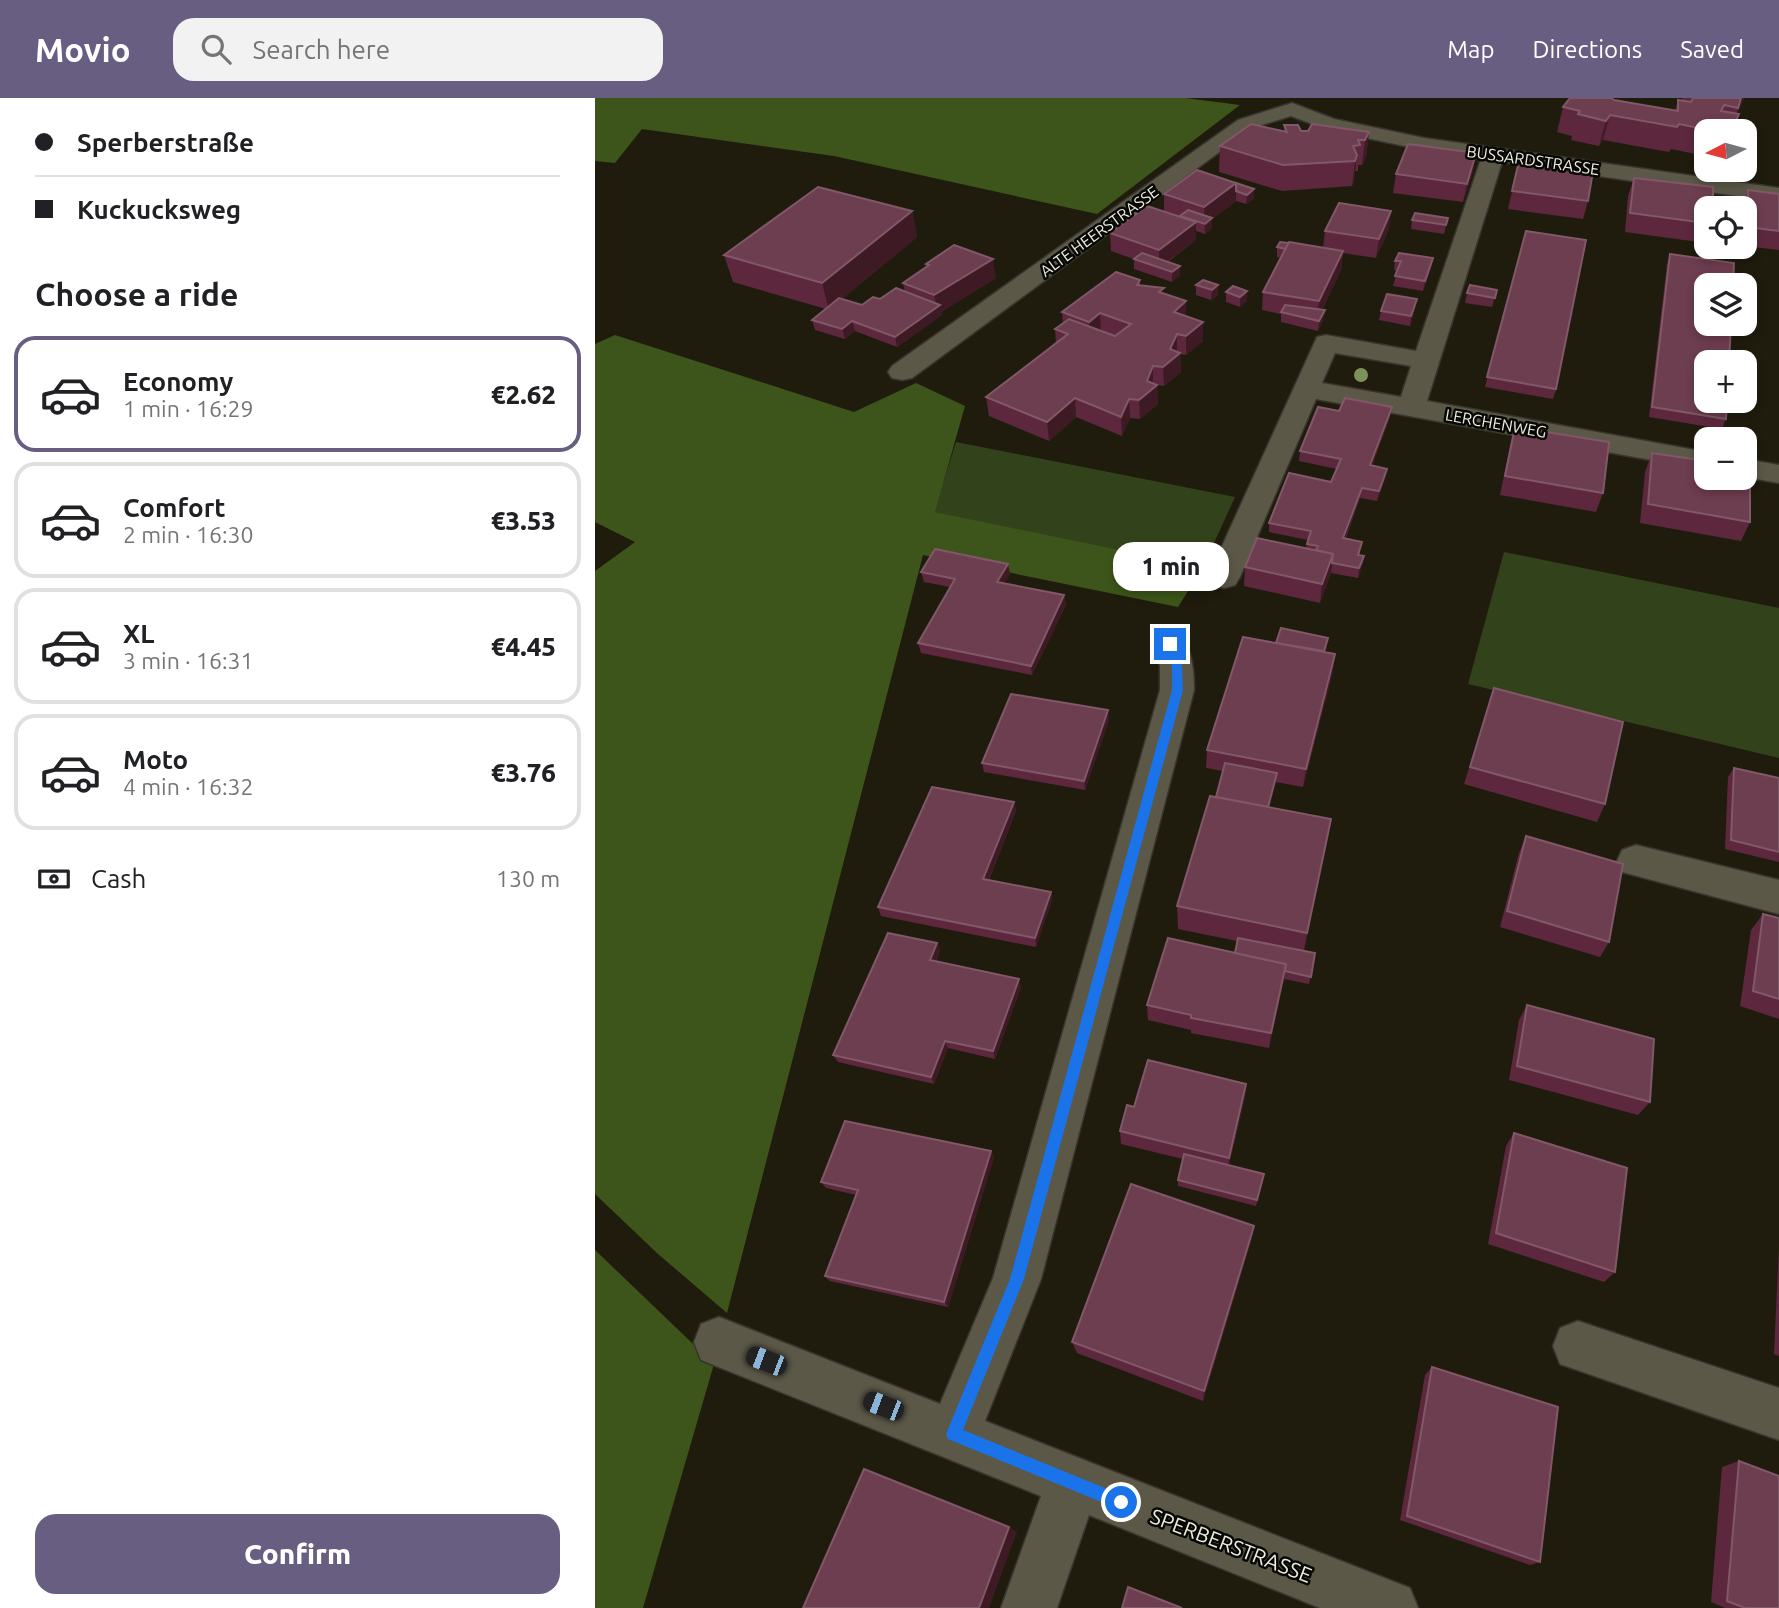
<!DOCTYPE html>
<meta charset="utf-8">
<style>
:root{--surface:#fff;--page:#f2f2f2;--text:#202124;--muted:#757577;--line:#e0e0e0;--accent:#685e82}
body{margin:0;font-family:Ubuntu,sans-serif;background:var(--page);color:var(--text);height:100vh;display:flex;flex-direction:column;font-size:26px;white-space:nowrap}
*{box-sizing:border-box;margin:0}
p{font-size:23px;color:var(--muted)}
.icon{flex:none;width:38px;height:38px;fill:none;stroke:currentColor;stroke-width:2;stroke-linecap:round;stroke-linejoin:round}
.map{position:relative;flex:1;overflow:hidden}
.drawer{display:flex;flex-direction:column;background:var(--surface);width:595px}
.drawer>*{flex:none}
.hud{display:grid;align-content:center;height:154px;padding:0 35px;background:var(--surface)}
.needle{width:46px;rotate:264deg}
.controls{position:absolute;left:1099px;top:21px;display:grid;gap:14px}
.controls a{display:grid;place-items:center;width:63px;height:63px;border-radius:14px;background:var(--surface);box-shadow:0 4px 10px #0003;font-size:35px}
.end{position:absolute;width:32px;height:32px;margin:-16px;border:9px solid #1a73e8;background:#fff;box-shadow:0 0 0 4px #fff}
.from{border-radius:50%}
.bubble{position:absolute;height:49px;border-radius:21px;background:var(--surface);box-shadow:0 4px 10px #0003;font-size:23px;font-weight:800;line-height:49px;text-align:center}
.car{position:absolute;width:21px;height:42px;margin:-21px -10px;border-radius:9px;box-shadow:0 0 5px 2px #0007;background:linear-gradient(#222 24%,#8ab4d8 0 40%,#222 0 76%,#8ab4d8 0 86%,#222 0)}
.hud b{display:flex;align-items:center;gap:24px;height:66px;font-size:26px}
.hud b+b{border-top:2px solid var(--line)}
.hud i{width:18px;height:18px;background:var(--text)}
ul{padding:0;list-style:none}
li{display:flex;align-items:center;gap:21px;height:116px;margin:0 14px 10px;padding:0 21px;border:4px solid var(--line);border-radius:21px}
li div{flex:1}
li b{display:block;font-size:26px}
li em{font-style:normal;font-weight:800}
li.on{border-color:var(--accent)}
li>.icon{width:63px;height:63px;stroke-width:1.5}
h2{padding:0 35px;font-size:32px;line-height:84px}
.pay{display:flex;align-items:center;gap:18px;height:77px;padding:0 35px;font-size:26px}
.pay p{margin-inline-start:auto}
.cta{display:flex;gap:14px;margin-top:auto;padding:14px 35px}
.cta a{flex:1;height:80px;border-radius:21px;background:var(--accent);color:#fff;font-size:28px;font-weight:800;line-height:80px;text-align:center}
header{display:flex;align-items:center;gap:42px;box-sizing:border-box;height:98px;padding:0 35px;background:var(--accent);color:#fff}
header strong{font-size:33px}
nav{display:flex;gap:38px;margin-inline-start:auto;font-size:24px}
.search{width:490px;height:63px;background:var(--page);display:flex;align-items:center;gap:18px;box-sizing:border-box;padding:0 24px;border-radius:21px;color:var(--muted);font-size:26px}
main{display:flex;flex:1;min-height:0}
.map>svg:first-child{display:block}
</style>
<header>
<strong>Movio</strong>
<div class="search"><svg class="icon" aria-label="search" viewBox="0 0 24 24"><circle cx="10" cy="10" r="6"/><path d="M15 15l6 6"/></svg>Search here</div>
<nav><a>Map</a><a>Directions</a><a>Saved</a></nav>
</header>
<main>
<section class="drawer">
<div class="hud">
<b><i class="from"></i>Sperberstraße</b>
<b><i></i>Kuckucksweg</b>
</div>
<h2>Choose a ride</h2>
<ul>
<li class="on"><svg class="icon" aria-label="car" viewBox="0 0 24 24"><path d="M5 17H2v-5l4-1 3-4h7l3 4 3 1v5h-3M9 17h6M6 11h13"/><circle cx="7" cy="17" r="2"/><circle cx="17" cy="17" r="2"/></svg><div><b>Economy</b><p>1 min · 16:29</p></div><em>€2.62</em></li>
<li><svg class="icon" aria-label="car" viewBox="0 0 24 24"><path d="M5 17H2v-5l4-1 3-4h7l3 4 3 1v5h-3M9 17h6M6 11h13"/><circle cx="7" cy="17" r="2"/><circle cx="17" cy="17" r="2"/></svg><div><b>Comfort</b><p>2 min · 16:30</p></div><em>€3.53</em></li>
<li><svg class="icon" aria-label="car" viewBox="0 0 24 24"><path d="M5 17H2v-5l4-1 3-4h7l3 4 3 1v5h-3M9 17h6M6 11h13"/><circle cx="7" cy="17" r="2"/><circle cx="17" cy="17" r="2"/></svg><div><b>XL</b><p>3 min · 16:31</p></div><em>€4.45</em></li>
<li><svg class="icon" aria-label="car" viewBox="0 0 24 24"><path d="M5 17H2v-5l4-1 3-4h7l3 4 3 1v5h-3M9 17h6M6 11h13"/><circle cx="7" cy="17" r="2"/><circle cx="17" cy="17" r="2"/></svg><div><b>Moto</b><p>4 min · 16:32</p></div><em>€3.76</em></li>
</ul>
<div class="pay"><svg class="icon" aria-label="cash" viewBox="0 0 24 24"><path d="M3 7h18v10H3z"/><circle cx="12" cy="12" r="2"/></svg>Cash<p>130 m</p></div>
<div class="cta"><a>Confirm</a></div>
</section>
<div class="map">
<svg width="1184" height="1510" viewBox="0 0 1184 1510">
<rect width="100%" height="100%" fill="#1f1c0e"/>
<g fill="#32431b">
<path d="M361,344L640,399L608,469L339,414Z"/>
<path d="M909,454L1184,510V660L873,586Z"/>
</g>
<g fill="#3d551a">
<path d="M0,0H590L645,7L502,116L239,58L47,31L20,65L0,63Z"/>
<path d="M20,237L259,314L321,285L370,308L340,414L608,469L583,509L328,457L132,1215L63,1156L0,1096V473L40,444L0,424V246Z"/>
<path d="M0,1152L119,1266L48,1510H0Z"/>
</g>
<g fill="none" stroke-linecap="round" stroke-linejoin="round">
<g stroke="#37352d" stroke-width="3">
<g id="minor">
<path d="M697,5L739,21L829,40L1184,90V104L907,64L832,303L1111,354V372L721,301L645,479L640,487L629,490L618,487L613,479L722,239L731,237L821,253L886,61L829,52L733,32L696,18L657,30L317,280L307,282L297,280L293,274L297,268L643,22ZM740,255L816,268L806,299L727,285Z"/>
<path d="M1150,361L1184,367V385L1150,379Z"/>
<path d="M575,534L587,538C597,555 599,572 599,592L446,1181L390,1323L815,1490L823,1510H725L494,1417L462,1510H406L446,1398L106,1262L99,1244L106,1226L124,1219L345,1306L398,1180L565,592V568L558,546L563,538Z"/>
<path d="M1041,747L1184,782V816L1027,774L1022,763L1027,752Z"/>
<path d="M983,1223L1184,1290V1342L965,1266L958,1248L965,1230Z"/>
</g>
</g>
<use href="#minor" fill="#5b5848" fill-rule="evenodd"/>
</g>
<circle fill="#7c915b" cx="766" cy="277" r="7"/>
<g fill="#5d283e">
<path d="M1087,0H1149L1146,8L1141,16L1138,33H1111V56L1110,58L1076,51L1074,54L1008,42L1004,48L976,42L977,38L962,34L968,9L1019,2L1080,12L1083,2L1087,3Z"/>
<path d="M689,27L706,33L774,34L771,59L767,67H763V73H760L759,83L757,88L687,93L624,74L625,48L689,33Z"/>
<path d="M924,63L993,103L988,121L913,111Z"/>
<path d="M878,73L868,104L798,95L801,76Z"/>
<path d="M1039,80L1111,125V145L1030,134L1033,98Z"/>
<path d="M641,85L659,91V100L651,106L641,103L617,121V130L610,136L601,133V142L573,164L585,168V177L577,184L539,171V161L516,153L515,135L569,113V96Z"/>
<path d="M1153,92L1184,96V152L1150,148V110H1146Z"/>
<path d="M317,113L322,139L247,201L267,207L310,194L308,185L332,169L331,166L401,180L346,214L347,217L302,249L260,233L250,241L220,232L217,222L231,211L138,184L129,157Z"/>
<path d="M853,120L849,136L816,131L817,122Z"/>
<path d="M794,131L781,160L748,155L746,172L727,212L728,222L723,233L686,224V216L667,212L668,194L686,160L682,159V149L728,150L730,133Z"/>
<path d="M931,133L961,291L958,301L890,289Z"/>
<path d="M1075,156L1131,321L1127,331L1054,319L1072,166Z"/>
<path d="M838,160L836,170L828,193L798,188L802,173L799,172L800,163Z"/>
<path d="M545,182V187L591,203V218L608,224V243L591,257L585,256L586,274L569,288L562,287L563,306L545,321L535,320L527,338L481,319L454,343L394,318L391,299L461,246L460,231L468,225L467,214Z"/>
<path d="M601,187H623V197L616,202L601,197Z"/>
<path d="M902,192L897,209L870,205L872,195Z"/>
<path d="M652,193V203L645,209L631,204V194Z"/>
<path d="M820,211L815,228L784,222L786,213Z"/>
<path d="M744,313L795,319L777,368L792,371L790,381L782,403L765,400L751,440L765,454L764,457L769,458L767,468L763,480L736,475L725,505L649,488L650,469L711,450L713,442L674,434V425L736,384L742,371L704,363L705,353Z"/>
<path d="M920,329L1008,395L1001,414L905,397L915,348Z"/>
<path d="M1057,355L1155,424L1146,443L1045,425L1050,374Z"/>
<path d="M326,474L415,476L409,485L469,497L471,507L437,577L326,555L323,545L355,489L329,484Z"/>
<path d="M681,545L732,549L730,554L738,574L708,689L681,684L674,709L736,721L709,853L720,855L714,886L689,881L674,950L596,935V932L553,922L552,907L640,855L642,843L583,831L582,808L621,699L628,673L611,670L612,652Z"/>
<path d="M899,590L1010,706L1002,724L869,686Z"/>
<path d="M514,622L490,692L389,674L387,665Z"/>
<path d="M1139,670L1184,680V764L1130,751L1133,679Z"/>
<path d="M419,704L421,713L394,782L456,794L457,802L441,849L286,818L283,809Z"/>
<path d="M931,738L1014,844L1005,859L905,829L924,755Z"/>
<path d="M1168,816L1184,820V921L1145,908L1156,832Z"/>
<path d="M342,845L345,853L341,864L426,889L400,961L353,950L339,986L243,964L238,957Z"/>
<path d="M932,907L1055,1004L1043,1017L914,982L924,922Z"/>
<path d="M651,986L650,999L634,1067L669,1076L661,1108L583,1088V1082L588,1061L526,1046L525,1033L539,1009Z"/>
<path d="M919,1035L1020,1174L1009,1184L893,1146L911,1048Z"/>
<path d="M399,1059L353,1209L235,1183L230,1178L261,1097L231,1090L226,1084Z"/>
<path d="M659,1128L656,1143L608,1303L482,1255L477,1244Z"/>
<path d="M1184,1148V1258L1179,1256Z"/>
<path d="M837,1269L945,1464L935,1467L805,1422L830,1277Z"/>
<path d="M1144,1363L1184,1510H1130L1116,1504L1127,1369Z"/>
</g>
<g fill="#3e1a24">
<path d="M1147,0H1149L1146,8L1141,17Z"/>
<path d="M1015,17L1008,42L1004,48L1011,23Z"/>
<path d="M774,34L771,59L767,67L770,42Z"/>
<path d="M881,55L878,73L868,104L872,86Z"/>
<path d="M762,57L759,83L757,88L760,63Z"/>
<path d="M641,85V103L617,121V130L610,136L609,109Z"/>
<path d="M659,91V100L651,106L652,97Z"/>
<path d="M317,113L322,139L234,212L227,185Z"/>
<path d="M796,113L794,131L781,160L784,141Z"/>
<path d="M601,124V142L564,170V152Z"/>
<path d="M748,153L746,172L722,222L724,203Z"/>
<path d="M838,160L836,170L828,193L830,183Z"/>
<path d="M398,161L401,180L346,214L347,217L302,249L300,239L342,209L339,197Z"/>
<path d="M585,168V177L577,184V174Z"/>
<path d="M623,187V197L616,202L617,192Z"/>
<path d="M652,193V203L645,209V199Z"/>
<path d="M822,201L820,211L815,228L816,218Z"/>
<path d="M591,203V222L579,214Z"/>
<path d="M730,212L728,222L723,233L724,223Z"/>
<path d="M505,215L506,234L495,243L494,224Z"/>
<path d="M257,223L260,233L250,241L247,231Z"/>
<path d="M608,224V243L591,257V238Z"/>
<path d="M582,236V255H585L586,274L569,288L568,269Z"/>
<path d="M558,268V287H562L563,306L545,321L544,302Z"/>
<path d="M480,300L481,319L454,343L452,324Z"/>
<path d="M534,301L535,320L527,338L526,319Z"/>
<path d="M797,309L795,319L773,377L775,367Z"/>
<path d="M792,371L790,381L782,403L784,393Z"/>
<path d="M767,390L765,400L747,449L748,440Z"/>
<path d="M738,456L736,475L725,505L727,486Z"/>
<path d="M769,458L767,468L763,480L764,470Z"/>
<path d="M413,466L415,476L404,494L402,484Z"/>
<path d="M469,497L471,507L437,577L436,568Z"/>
<path d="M740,556L738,574L708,689L711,671Z"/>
<path d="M513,612L514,622L490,692L489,683Z"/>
<path d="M682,675L681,684L672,718L673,709Z"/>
<path d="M419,704L421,713L391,789L388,781Z"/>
<path d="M736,721L732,745L708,857L712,835Z"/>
<path d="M456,794L457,802L441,849L440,840Z"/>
<path d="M342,845L345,853L338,870L335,862Z"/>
<path d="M691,866L689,881L674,950L676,935Z"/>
<path d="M424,881L426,889L400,961L398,953Z"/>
<path d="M350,943L353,950L339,986L336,979Z"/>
<path d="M651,986L650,999L633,1072L634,1060Z"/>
<path d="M396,1053L399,1059L353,1209L349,1204Z"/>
<path d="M659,1128L656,1143L608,1303L609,1293Z"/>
<path d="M414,1429L422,1434L394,1510H384Z"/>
</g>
<g fill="#6d3d50" stroke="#815867" stroke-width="2">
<path d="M975,0H1016L1019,2L1083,13V2L1096,4L1098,0H1146L1143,10L1129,7L1126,13L1144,16L1139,27L1123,24L1119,33L1084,26L1082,29L1015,17L1011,23L983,16L985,13L968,9Z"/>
<path d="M656,26L692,34L689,27H703L706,33H713L717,26L774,34L770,42H763L765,47L758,48L762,57L760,63L688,67L625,48Z"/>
<path d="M813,46L881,55L872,86L801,76Z"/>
<path d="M924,63L998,73L993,103L917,93Z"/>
<path d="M602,72L641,85L609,109L569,96Z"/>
<path d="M1039,80L1118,89V110H1111V125L1035,115Z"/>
<path d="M641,85L659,91L652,97L641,93Z"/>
<path d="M223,89L317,113L227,185L129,157Z"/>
<path d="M1153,92L1184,96V133L1153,129Z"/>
<path d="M744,105L796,113L784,141L730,133Z"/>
<path d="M552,108L601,124L564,152L515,135Z"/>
<path d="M593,112L617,120L610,126L585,118Z"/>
<path d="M820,115L853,120L851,127L817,122Z"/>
<path d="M931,133L991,142L961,291L892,279Z"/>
<path d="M685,144L694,145L691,151L682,149Z"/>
<path d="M694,144L748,153L724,203L668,194Z"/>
<path d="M359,147L398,161L339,197L308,185L334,167L331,166Z"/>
<path d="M547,155L585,168L577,174L539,161Z"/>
<path d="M804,155L838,160L830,183L800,178L806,163H800Z"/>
<path d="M1075,156L1139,165L1138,187H1111V226H1136L1134,264H1111V303H1132L1131,321L1057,309Z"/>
<path d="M521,174L545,182L542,187L569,190L564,194L591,203L579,214L608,224L591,238L582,236L575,251L585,255L568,269L558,268L552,283L562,287L544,302L534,301L526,319L480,300L452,324L391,299L473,236L460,231L474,221L520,238L536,226L505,215L494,224L467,214Z"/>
<path d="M608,182L623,187L617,192L601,187Z"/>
<path d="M875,187L902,192L900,200L872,195Z"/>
<path d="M638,188L652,193L645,199L631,194Z"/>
<path d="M301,190L345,207L300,239L257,223L247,231L217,222L244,200L267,207L278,199L285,201Z"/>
<path d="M792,196L822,201L816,218L786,213Z"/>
<path d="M690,207L730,212L724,223L686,214Z"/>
<path d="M750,300L797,309L775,367L792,371L784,393L767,390L748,440L767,444L763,457L769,458L764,470L737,465L738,456L721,452L723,448L712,446L716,433L674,425L694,375L736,384L746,361L705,353L723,309L744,313Z"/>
<path d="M920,329L1014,344L1008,395L910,378Z"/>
<path d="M1057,355L1111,363V380H1150V370L1155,371V424L1053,406Z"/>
<path d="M662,440L738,456L727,486L650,469Z"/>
<path d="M340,451L413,466L402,484L469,497L436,568L323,545L360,481L326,474Z"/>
<path d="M686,530L733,540L729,553L681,545Z"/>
<path d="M648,539L740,556L711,671L612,652Z"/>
<path d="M899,590L1028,624L1010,706L875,669Z"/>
<path d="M416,596L513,612L489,683L387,665Z"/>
<path d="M630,665L682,675L673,709L621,699Z"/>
<path d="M1139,670L1184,680V754L1136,742Z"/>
<path d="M337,689L419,704L388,781L456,794L440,840L283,809Z"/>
<path d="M615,698L736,721L712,835L582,808Z"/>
<path d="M931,738L1028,766L1014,844L912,813Z"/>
<path d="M1168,816L1184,820V901L1158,893Z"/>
<path d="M293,835L342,845L335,862L424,881L398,953L350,943L336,979L238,957Z"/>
<path d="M573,840L691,866L676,935L596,920V917L552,907Z"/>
<path d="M643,840L720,855L716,879L690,873L691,866L640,855Z"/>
<path d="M932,907L1059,941L1055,1004L922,968Z"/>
<path d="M553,962L651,986L634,1060L525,1033L532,1007L539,1009Z"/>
<path d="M250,1023L396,1053L349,1204L230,1178L263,1092L226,1084Z"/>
<path d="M919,1035L1032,1070L1020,1174L901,1135Z"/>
<path d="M589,1056L669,1076L662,1102L583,1082Z"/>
<path d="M536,1086L659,1128L609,1293L477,1244Z"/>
<path d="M837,1269L963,1309L945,1464L812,1418Z"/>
<path d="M1144,1363L1184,1378V1510H1150L1132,1503Z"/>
<path d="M269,1371L414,1429L384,1510H208Z"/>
<path d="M533,1489L587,1510H527Z"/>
</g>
<path fill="#1a73e8" d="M575,542C589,551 587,577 588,592L429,1181L368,1332L532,1399L534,1404L532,1410L526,1412L353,1341L351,1336L415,1181L577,592V568L570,546Z"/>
<g text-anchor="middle" stroke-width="5" stroke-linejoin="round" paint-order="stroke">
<g font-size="16" fill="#eeece3" stroke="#070703">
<text transform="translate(938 62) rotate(8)" y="6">BUSSARDSTRASSE</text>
<text transform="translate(504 133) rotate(-36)" y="6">ALTE HEERSTRASSE</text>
<text transform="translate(901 325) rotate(10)" y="6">LERCHENWEG</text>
</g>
<g font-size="21" fill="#eeece3" stroke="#070703">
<text transform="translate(636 1448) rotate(21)" y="7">SPERBERSTRASSE</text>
</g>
</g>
</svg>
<div class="controls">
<a><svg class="needle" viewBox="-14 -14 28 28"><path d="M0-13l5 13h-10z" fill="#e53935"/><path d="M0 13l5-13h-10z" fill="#757577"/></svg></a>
<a><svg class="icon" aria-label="locate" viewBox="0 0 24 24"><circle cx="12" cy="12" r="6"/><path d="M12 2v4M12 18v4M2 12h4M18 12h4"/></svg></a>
<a><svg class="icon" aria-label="layers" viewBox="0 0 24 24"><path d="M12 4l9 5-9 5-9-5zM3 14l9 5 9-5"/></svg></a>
<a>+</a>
<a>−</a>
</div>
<i class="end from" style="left:526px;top:1404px"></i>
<i class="end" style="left:575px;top:546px"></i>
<div class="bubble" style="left:518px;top:444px;width:116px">1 min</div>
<i class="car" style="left:171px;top:1263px;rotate:291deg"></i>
<i class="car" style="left:288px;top:1308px;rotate:291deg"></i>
</div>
</main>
